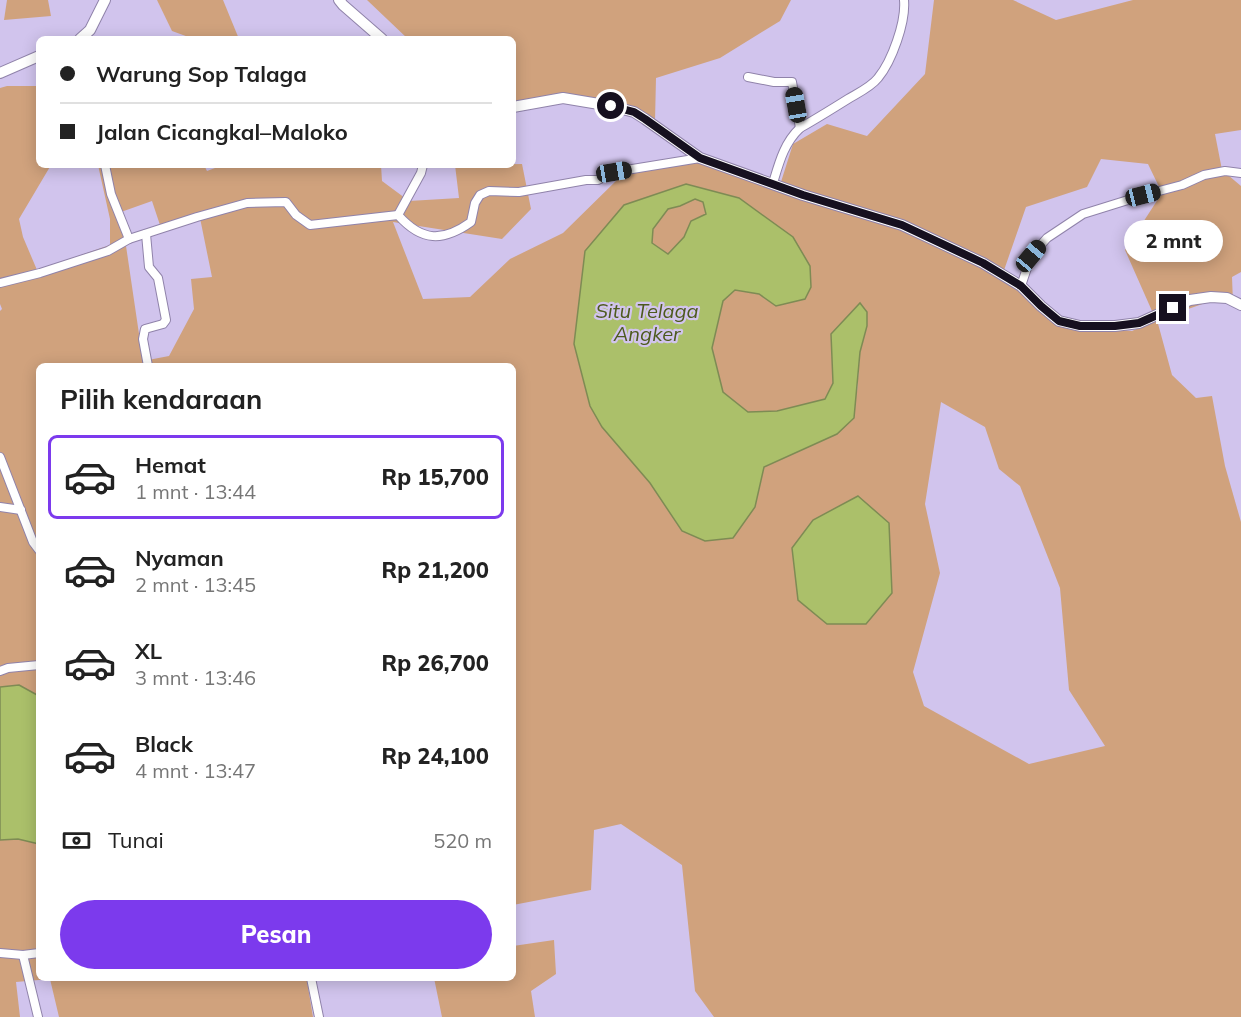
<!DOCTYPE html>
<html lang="id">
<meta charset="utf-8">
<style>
:root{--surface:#fff;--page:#f2f2f2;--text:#222;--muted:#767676;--line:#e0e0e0;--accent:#7c3aed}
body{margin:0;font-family:Mulish,sans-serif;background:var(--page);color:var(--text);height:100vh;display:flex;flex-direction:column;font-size:22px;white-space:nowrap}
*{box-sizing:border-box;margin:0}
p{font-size:20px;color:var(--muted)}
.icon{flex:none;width:33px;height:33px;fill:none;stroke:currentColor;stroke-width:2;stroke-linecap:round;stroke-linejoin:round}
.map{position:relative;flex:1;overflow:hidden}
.drawer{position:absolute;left:36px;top:363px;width:480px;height:618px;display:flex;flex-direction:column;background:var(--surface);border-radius:9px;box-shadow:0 3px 15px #0003}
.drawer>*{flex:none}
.banner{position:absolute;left:36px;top:36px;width:480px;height:132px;border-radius:9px;box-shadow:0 3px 15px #0003;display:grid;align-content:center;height:132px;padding:0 24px;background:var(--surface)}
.end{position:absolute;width:27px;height:27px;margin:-14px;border:8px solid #16101f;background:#fff;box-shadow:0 0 0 3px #fff}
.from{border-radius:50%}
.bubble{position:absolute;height:42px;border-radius:21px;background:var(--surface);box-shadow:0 3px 15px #0003;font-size:20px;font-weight:800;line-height:42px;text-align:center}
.car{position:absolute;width:18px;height:36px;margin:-18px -9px;border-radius:8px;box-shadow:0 0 4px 2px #0007;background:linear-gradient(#222 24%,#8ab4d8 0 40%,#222 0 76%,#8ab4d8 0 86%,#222 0)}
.banner b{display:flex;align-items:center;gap:21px;height:57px;font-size:22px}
.banner b+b{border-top:2px solid var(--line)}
.banner i{width:15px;height:15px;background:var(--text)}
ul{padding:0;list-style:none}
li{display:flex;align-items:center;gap:18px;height:84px;margin:0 12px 9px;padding:0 12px;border:3px solid transparent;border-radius:9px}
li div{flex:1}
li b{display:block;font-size:22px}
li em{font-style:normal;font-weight:800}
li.current{border-color:var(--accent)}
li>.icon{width:54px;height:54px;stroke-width:1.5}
h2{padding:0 24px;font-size:27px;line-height:72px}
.pay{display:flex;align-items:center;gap:15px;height:66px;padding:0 24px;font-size:22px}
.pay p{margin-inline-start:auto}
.button{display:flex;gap:12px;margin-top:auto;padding:12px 24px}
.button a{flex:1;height:69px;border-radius:36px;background:var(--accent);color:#fff;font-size:24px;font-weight:800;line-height:69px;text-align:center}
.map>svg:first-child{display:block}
</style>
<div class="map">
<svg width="1241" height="1017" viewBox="0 0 1241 1017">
<rect width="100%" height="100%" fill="#d1c4ed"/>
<g fill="#d0a27d" fill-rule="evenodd">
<path d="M7,0H48L51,16L4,20Z"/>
<path d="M157,0H223L239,39H194L172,31Z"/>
<path d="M367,0H791L780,21L720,58L656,78L655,121L563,98L513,107V39H408Z"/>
<path d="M934,0H1013L1056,20L1133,0H1241V130L1215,134L1222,170L1241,186V272L1232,277L1233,303L1208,302L1157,320L1172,375L1196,398L1212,396L1225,466L1241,522V1017H714L695,991L682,865L621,824L594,830L591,890L513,905V366H39V576L37,577L39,602V696L19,685L0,687V311L2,309L0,304V88L7,86H39V165H51L19,219L23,237L37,270L110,245V219L98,165H204L207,171L223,165H381L382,181L409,201L459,198L455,165L522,164L531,209L502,239L393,222L423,299L470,297L510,259L563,233L621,176L700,160L780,185L793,144L827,124L867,136L925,74ZM1101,159L1148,164L1162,193L1125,250L1156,320L1132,331L1066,325L1002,276L1026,207L1087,187ZM686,184L739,198L776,306L759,294L735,290L723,301L712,348L723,392L748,412L777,411L825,399L833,383L831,334L860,303L867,312V326L860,352L857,392L836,434L764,467L755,507L682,531L650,483L624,205ZM152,201L160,225L200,218L212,277L191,279L194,309L169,356L143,361L121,212ZM941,402L985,427L999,469L1020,486L1060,588L1069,690L1105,746L1029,764L924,706L913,672L940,573L925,504Z"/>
<path d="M695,199L703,202L706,214L691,221L684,237L668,254L652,243L653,229L668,209L680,206Z"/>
<path d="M18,839L39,844V978H319L307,981L313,1017H59L50,979L16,982L20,1017H0V840Z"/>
<path d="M554,940L556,974L531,991L535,1017H442L434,978H513V946Z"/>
</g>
<g fill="#abc06a" stroke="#7e8b54" stroke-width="1.5" fill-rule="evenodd">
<path d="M686,184L739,198L793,237L810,266L811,287L805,299L776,306L759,294L735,290L723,301L712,348L723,392L748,412L777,411L825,399L833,383L831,334L860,303L867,312V326L860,352L854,418L837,434L764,467L755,507L733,538L705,541L682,531L650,483L602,427L590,406L574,344L585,251L624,205ZM695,199L703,202L706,214L691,221L684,237L668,254L652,243L653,229L668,209L680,206Z"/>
<path d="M858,496L889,523L892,593L866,624H827L798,600L792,548L813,520Z"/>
<path d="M19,685L39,696V844L18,839L0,840V687Z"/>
</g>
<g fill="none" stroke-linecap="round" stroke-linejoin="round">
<g stroke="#9083aa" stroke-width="10">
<g id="minor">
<path d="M748,77L774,82H792L800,128"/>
<path d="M105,165L111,194L129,239"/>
<path d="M773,183C779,163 784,143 800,128C816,119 832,109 848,99C858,93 871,87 878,78C892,61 906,22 904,0"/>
<path d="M398,215L421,173L423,165"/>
<path d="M146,234L149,267L158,278L166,320L163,324L145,329L143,339L148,366"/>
<path d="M0,283L40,273L108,251L129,239L197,217L247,203L286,202L296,215L310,225L398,215C422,242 443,242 471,222L475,203L480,195L489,191L519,192L586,180H598L614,172L700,158"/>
<path d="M1021,286L1031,256L1047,238L1083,214L1144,195L1182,185L1204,175L1225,171L1241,173"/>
<path d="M0,457L33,542L39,550"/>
<path d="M0,507L21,510"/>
<path d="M0,671L8,668L39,665"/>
<path d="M0,953L23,955L39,953"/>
<path d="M23,955L38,1017"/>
<path d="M311,978L319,1017"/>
</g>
</g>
<g stroke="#9083aa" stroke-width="12">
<g id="tertiary">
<path d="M339,0L343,5L382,39"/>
<path d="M80,39L90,30L105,0"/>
<path d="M0,73L39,56"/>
<path d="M513,107L563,98L611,106L634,112L645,119L700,158L803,195L902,225L983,263L1021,286L1041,306L1059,321L1080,326H1115L1139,323L1190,300L1211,297L1227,298L1241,305"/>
</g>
</g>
<use href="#minor" stroke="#fff" stroke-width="8"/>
<use href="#tertiary" stroke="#fff" stroke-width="10"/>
</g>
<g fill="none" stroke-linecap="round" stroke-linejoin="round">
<path stroke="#16101f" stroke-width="8" d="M611,106L634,112L645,119L700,158L803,195L902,225L983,263L1021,286L1041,306L1059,321L1080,326H1115L1139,323L1173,308"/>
</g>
<g text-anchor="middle" stroke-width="4.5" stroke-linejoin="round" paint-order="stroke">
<g font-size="20" font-style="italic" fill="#4d5a1d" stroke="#d1c4ed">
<text x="647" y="318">Situ Telaga<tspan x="647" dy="23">Angker</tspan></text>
</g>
</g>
</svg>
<i class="end from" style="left:611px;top:106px"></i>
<i class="end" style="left:1173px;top:308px"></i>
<div class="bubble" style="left:1124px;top:220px;width:99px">2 mnt</div>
<i class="car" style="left:796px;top:105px;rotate:350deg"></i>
<i class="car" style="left:614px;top:172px;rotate:81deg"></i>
<i class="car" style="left:1143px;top:195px;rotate:76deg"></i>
<i class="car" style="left:1031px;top:256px;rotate:40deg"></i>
<div class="banner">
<b><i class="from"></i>Warung Sop Talaga</b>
<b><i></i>Jalan Cicangkal–Maloko</b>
</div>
<section class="drawer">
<h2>Pilih kendaraan</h2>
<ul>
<li class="current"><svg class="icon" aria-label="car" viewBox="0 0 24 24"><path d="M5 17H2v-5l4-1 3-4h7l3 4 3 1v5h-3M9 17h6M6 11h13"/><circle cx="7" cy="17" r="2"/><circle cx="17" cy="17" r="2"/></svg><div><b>Hemat</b><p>1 mnt · 13:44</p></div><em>Rp 15,700</em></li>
<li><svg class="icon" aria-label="car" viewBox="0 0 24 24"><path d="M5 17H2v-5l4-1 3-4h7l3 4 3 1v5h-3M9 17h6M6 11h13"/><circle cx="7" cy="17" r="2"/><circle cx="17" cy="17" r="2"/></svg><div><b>Nyaman</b><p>2 mnt · 13:45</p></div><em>Rp 21,200</em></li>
<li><svg class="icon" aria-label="car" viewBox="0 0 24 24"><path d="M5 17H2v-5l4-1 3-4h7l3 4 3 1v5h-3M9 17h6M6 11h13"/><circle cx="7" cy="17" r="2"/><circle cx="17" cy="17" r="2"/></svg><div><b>XL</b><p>3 mnt · 13:46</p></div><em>Rp 26,700</em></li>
<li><svg class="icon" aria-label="car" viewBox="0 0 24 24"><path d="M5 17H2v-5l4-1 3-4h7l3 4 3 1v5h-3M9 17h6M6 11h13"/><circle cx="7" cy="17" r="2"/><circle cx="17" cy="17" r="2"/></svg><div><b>Black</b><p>4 mnt · 13:47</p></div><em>Rp 24,100</em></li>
</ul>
<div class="pay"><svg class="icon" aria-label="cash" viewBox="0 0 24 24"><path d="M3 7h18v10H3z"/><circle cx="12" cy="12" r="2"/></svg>Tunai<p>520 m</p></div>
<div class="button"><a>Pesan</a></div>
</section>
</div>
